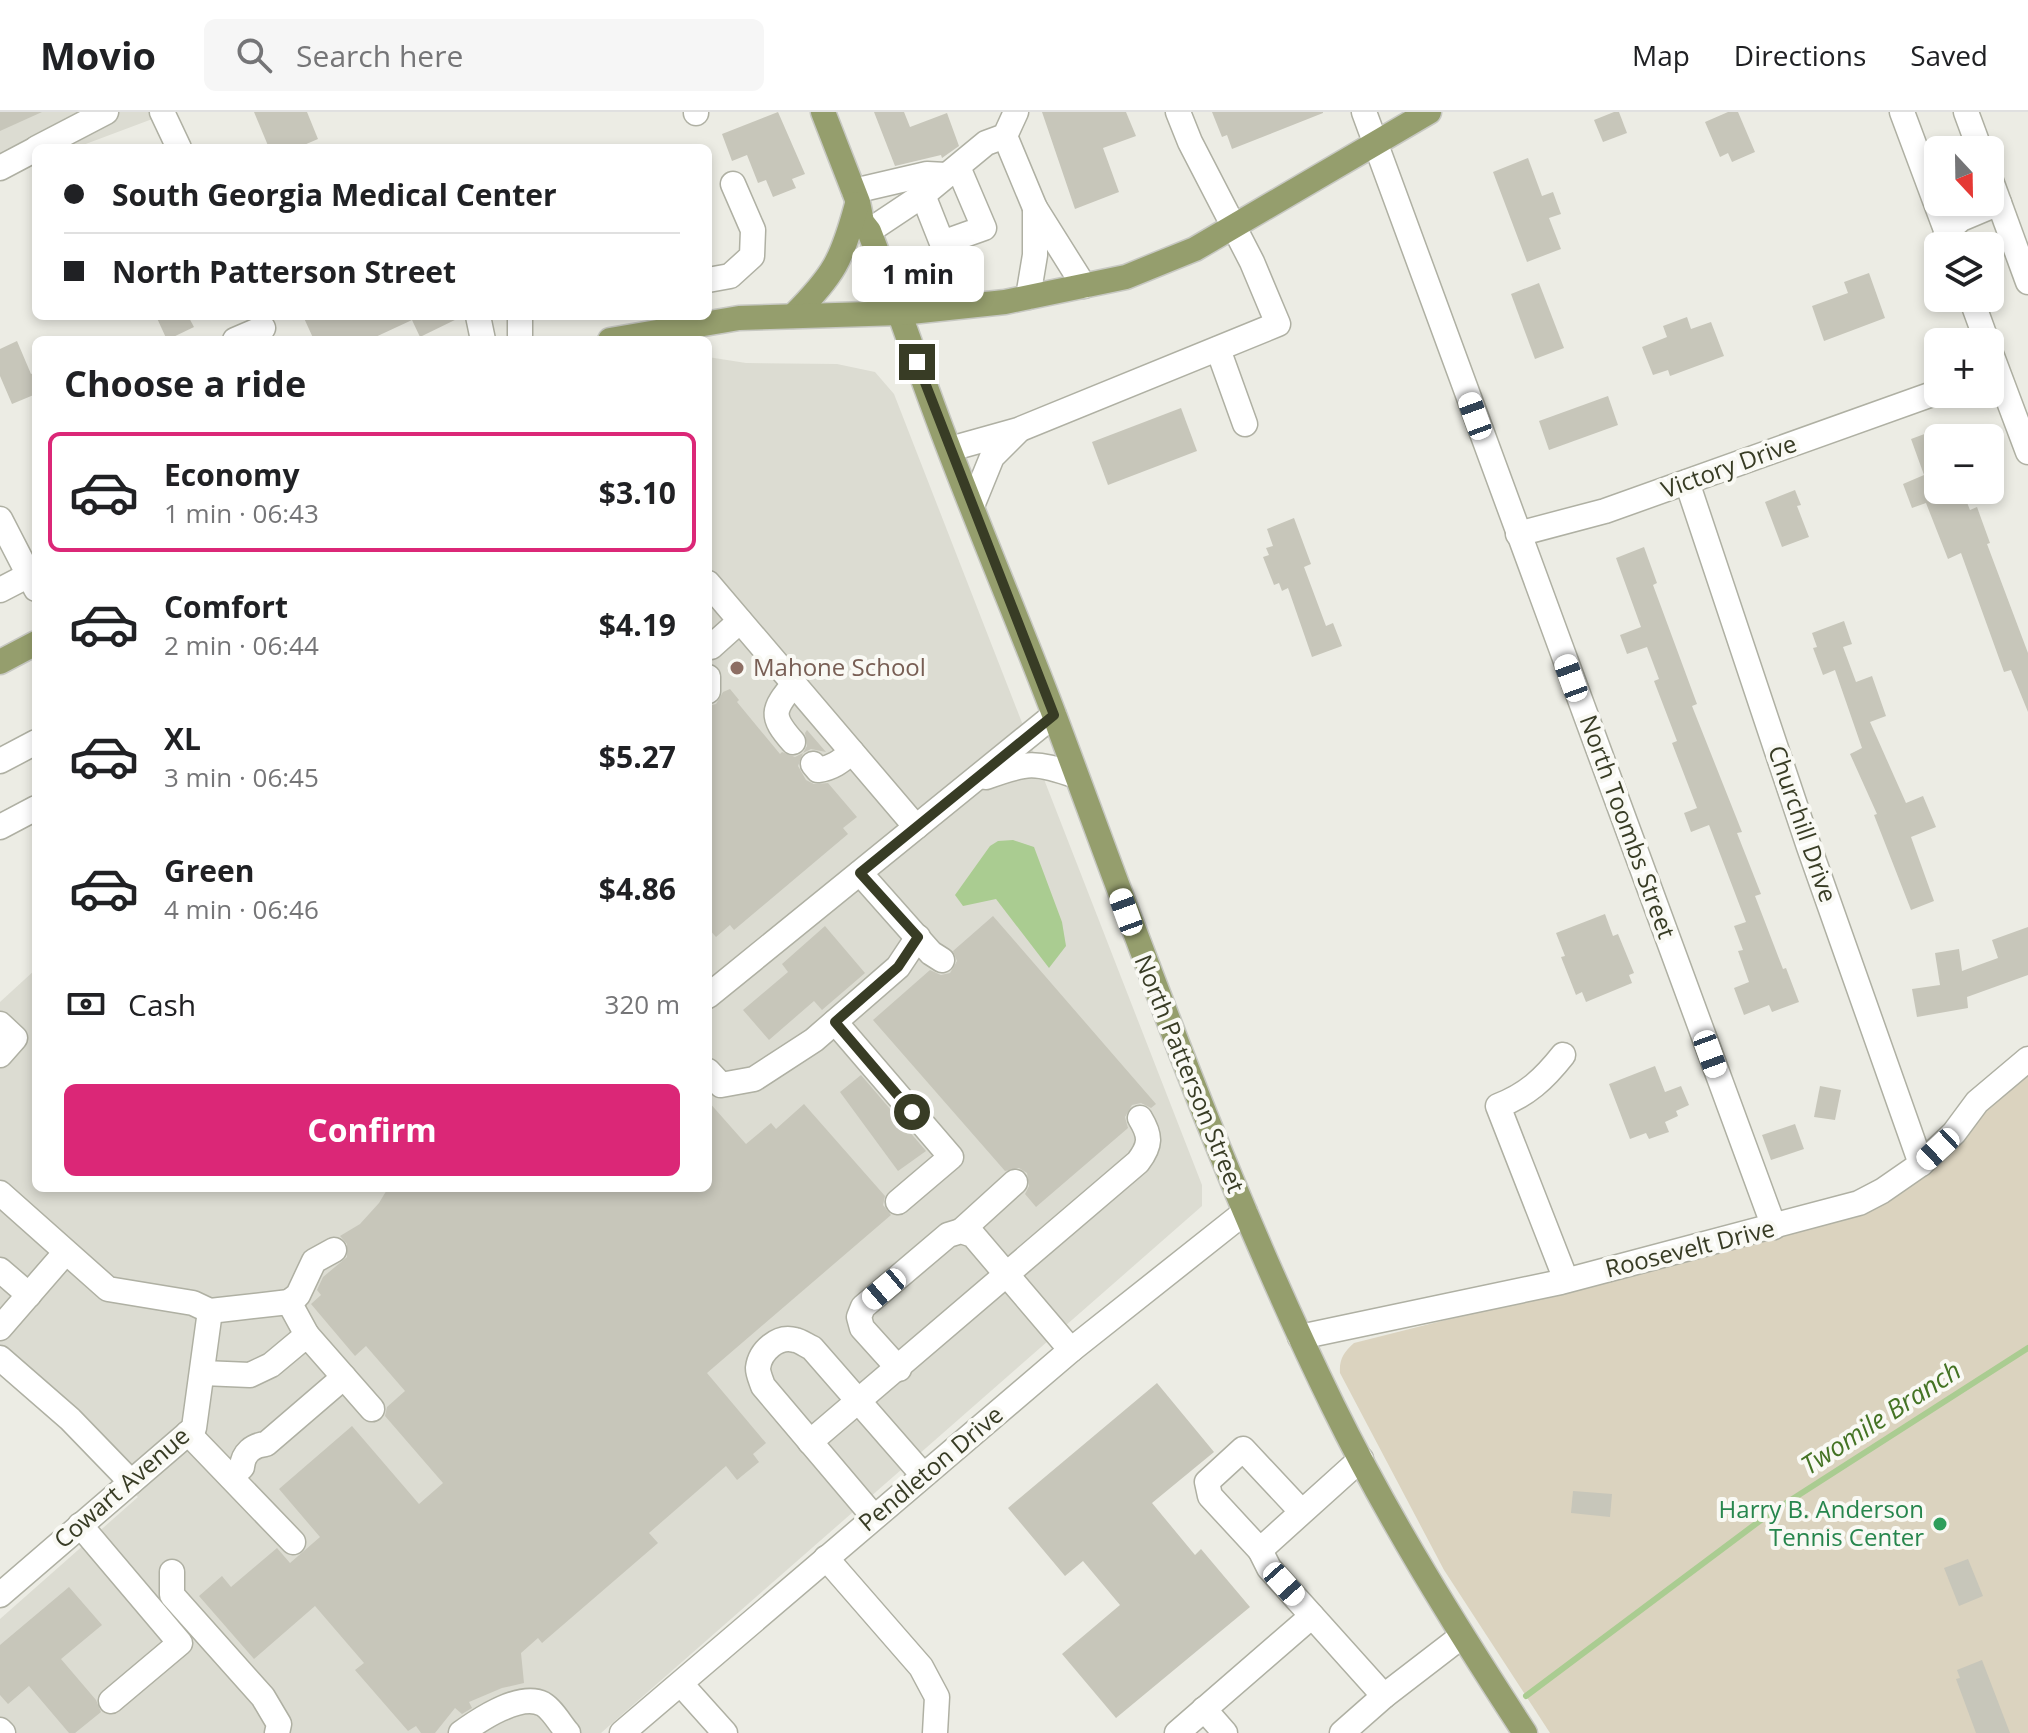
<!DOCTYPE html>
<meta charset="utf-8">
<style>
:root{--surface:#fff;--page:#f6f6f6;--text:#202124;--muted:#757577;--line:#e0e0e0;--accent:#db2777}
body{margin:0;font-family:"Open Sans",sans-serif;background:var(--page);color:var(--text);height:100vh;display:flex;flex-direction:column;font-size:30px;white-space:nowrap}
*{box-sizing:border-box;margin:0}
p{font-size:26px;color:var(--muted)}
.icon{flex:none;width:44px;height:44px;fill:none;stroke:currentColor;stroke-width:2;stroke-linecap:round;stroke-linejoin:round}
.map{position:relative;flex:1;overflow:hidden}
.details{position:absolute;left:32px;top:224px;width:680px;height:856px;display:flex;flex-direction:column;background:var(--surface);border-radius:12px;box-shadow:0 4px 12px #0003}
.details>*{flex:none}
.guide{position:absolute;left:32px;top:32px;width:680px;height:176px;border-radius:12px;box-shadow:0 4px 12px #0003;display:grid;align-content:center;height:176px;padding:0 32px;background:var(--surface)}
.needle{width:52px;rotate:158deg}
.buttons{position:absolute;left:1924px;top:24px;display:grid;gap:16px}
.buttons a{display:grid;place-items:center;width:80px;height:80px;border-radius:12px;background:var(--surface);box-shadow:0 4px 12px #0003;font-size:40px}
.end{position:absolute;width:36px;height:36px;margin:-18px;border:10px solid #383c25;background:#fff;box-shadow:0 0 0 4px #fff}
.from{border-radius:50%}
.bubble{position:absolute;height:56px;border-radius:12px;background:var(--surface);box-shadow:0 4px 12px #0003;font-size:26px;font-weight:700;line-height:56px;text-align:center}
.car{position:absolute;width:24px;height:48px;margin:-24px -12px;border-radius:10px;box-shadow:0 0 6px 2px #0007;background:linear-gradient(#fff 24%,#345 0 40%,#fff 0 76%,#345 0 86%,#fff 0)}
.guide b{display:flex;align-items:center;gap:28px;height:76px;font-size:30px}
.guide b+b{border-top:2px solid var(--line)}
.guide i{width:20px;height:20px;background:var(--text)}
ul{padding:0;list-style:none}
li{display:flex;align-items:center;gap:24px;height:120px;margin:0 16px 12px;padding:0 16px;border:4px solid transparent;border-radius:12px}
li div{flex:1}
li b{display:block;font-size:30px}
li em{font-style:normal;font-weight:700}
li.on{border-color:var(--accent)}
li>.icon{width:72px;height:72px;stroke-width:1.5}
h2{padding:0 32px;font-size:36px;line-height:96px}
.pay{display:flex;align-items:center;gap:20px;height:88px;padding:0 32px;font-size:30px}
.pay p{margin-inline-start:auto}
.cta{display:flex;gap:16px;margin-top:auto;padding:16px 32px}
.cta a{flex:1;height:92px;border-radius:12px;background:var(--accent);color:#fff;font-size:32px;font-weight:700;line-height:92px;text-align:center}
header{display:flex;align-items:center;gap:48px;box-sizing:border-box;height:112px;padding:0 40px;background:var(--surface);border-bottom:2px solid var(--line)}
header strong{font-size:38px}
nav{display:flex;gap:44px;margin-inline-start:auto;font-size:28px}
.search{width:560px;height:72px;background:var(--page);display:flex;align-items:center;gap:20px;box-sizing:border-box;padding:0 28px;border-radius:12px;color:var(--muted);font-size:30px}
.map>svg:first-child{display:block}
</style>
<header>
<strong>Movio</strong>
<div class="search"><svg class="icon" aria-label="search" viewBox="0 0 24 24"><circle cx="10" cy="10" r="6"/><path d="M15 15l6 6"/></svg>Search here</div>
<nav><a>Map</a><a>Directions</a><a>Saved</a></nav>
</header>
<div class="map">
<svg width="2028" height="1621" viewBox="0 0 2028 1621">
<rect width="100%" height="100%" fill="#ecece4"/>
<g fill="#dcdcd2">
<path d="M0,0H171L75,36H36L0,64Z"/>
<path d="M708,245L746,251L837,252L875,260L894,282L1202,1073V1094L601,1621H0V1507L138,1385L0,1261V890L36,857V1076H708Z"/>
</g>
<path fill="#dbd3bf" d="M2028,954V1621H1550L1444,1458L1340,1261C1339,1247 1344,1240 1354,1231L1823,1113L1875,1096L1916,1071L1948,1041L1987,989Z"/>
<path fill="#aacc91" d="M1013,728L1034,735L1062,810L1066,834L1049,856L996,787L963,794L955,783L990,734L998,729Z"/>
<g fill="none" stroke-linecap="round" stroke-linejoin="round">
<path stroke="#aacc91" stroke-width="6" d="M1526,1584L1769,1402L2028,1236"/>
</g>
<g fill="#c7c6ba">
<path d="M0,0H42L0,19Z"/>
<path d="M254,0H307L318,27L297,36H269Z"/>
<path d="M778,0L805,62L792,67L796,76L773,85L766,68L758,71L747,43L732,49L722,22Z"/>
<path d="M874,0H904L910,15L947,1L959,34L942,46L941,43L895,54Z"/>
<path d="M1042,0H1126L1136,24L1103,36L1119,80L1075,97Z"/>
<path d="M1212,0H1323V1L1232,37L1227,23L1222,25Z"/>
<path d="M1614,0H1619L1627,21L1603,30L1594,8Z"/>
<path d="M1728,0H1738L1755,40L1732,50L1728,41L1720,45L1705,10Z"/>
<path d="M1528,46L1542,84L1553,80L1561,102L1549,106L1561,137L1527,150L1493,60Z"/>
<path d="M1869,161L1885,206L1824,229L1812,194L1848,181L1844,170Z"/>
<path d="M1539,171L1564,236L1535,247L1511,182Z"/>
<path d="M156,204H188L194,215L167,228Z"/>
<path d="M303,204H463L420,225L412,208L369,228H314Z"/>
<path d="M1687,205L1691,217L1711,210L1724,244L1670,264L1668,258L1653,263L1642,235L1667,225L1663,214Z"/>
<path d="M17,229L31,262L36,260V282L12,292L0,264V237Z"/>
<path d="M1608,284L1618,313L1549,338L1539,309Z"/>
<path d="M1181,296L1197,339L1108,373L1092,330Z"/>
<path d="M1938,317V378H1962L1970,398L1977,395L1990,431L1987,432L2028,541V600L2011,558L2004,560L1961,441L1948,447L1926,391L1912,396L1903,372L1924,363L1911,327Z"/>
<path d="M1795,378L1801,393L1797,394L1809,425L1782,435L1765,390Z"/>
<path d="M1294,406L1311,452L1304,455L1326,514L1333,511L1342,534L1312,545L1288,476L1282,479L1279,471L1274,473L1263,445L1269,443L1266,436L1273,434L1267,417Z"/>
<path d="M1644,435L1657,471L1653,473L1697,592L1692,594L1742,720L1737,721L1761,782L1755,784L1783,857L1786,856L1799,890L1772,900L1769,893L1744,903L1734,876L1749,870L1738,839L1743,838L1734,814L1746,810L1709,713L1691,720L1684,701L1697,696L1672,631L1677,629L1654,569L1659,567L1647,535L1627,542L1620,523L1641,515L1616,446Z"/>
<path d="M1844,509L1852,532L1843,535L1856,570L1872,564L1886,604L1870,610L1906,691L1923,684L1936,715L1911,725L1934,789L1911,798L1874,703L1877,702L1850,642L1862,636L1835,558L1823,563L1813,536L1817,535L1812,521Z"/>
<path d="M730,577L739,588L737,590L780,642L782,640L795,645L803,641L798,654L806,668L814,672L828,671L857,705L843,716L848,722L734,818L730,813L716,825L708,816V594L716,592L723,580Z"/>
<path d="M807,618L826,640L811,637L803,641L807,634L805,621Z"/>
<path d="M1605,802L1613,824L1618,822L1634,861L1629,863L1632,871L1586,890L1582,880L1576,883L1561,845L1565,844L1556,821Z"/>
<path d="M993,804L1156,992L1151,996L1141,991L1132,993L1125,1005L1128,1016L1036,1095L1025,1082L1029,1074L1027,1061L1019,1056L1005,1059L873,908L930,858L941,863L950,861L957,849L953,839Z"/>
<path d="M825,814L865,861L822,898L814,889L769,928L743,898L788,860L782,852Z"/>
<path d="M2028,815V863L1967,885L1968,896L1917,905L1912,877L1940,873L1935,841L1959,837L1962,859L1998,846L1992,828Z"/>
<path d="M1655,954L1665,980L1681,974L1689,993L1676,999L1678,1004L1665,1010L1669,1020L1649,1027L1646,1021L1630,1027L1609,972Z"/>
<path d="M861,963L926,1039L898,1059L840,980Z"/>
<path d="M1820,974L1841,978L1835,1008L1814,1005Z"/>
<path d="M708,989L746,1032L771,1011L776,1017L804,992L885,1084L883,1093L891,1103L707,1261L766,1331L753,1342L759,1350L737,1368L726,1354L649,1421L658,1431L542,1531L538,1526L521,1541L524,1571L502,1576L469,1590L472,1596L462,1602L455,1596L435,1621H421L416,1614L408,1619L355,1558L364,1551L315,1494L254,1547L199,1484L222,1464L231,1475L277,1436L290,1451L320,1425L279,1377L352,1314L419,1392L443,1371L385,1304L387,1295L405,1279L366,1234L355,1244L311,1192L321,1183L317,1178L323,1165L347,1145V1132L340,1124L360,1112L379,1091L388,1076H708Z"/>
<path d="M1795,1012L1804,1037L1771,1048L1762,1023Z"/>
<path d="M1157,1271L1214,1340L1152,1391L1195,1443L1201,1437L1250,1495L1116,1606L1062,1542L1120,1493L1083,1449L1065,1464L1008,1396Z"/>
<path d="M1573,1379L1612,1382L1610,1405L1571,1401Z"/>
<path d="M1968,1447L1983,1484L1959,1494L1944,1456Z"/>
<path d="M69,1475L102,1513L61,1547L96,1588L101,1600L75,1621H69L29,1574L8,1592L0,1583V1533Z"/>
<path d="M1982,1548L2010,1621H1976L1956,1567L1960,1566L1957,1558Z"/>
</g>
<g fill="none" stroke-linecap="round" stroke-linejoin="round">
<g stroke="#afb0a3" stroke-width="27">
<g id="minor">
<path d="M162,0L179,36"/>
<path d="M696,0V1"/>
<path d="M1364,0L1774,1115"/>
<path d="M1902,0L1952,134"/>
<path d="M1966,0L1980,38"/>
<path d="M1005,24L1035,96L1084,174"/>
<path d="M37,36L106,0"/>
<path d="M0,56L36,37"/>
<path d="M1990,66L2028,170"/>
<path d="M854,79L927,62L946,63"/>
<path d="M923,83L942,131L984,116L958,55"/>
<path d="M869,119L923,83L986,31L1005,24L1016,0"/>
<path d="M1946,120L1961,107L1999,91"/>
<path d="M708,168L730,164L752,144L753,118L733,72"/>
<path d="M1028,185L1035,143V96"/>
<path d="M1971,186L1987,230"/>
<path d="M478,204L483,228"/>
<path d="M235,228L263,216"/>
<path d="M520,228V204"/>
<path d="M1218,237L1245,312"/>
<path d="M1990,239L2028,340"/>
<path d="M950,337L1018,318L1278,212L1252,150L1190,30L1178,0"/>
<path d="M1687,370L1809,735L1921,1052"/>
<path d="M972,394L992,345L1017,320"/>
<path d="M0,407L36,477"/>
<path d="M1518,422L1605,399L1938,280"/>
<path d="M708,471L916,715"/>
<path d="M0,478L29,463"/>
<path d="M711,535L740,509"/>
<path d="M708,565V579"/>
<path d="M793,630C770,604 772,598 794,572"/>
<path d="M0,649L36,630"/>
<path d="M813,652L818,658C833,656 841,649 852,640"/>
<path d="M986,665C1027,650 1035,649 1076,664"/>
<path d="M0,715L36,696"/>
<path d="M860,761L931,841L942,848"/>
<path d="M708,884L1054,603"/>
<path d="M835,910L951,1045L898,1090"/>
<path d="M0,912L15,926L0,943"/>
<path d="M1563,943C1544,967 1527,983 1498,994L1566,1168"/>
<path d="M708,959L721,973L754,967L814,928L898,855L918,825"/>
<path d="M0,1081L108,1177L193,1191L210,1199L289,1190L307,1223"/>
<path d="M961,1119L1015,1070"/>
<path d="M0,1158L29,1183"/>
<path d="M289,1190L298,1183L314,1149L334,1138"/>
<path d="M0,1216L65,1141"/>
<path d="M1300,1225L1561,1170L1859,1091L1882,1079L1921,1052L1954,1021L1977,990L2028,947"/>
<path d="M0,1246L70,1307L131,1370"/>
<path d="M899,1257L862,1216L859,1205L863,1195L948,1123L961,1119L973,1123L1071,1238"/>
<path d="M203,1261L250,1263L271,1253L307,1223L372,1297"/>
<path d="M188,1321L293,1430"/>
<path d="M810,1330L1138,1050C1151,1033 1151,1024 1140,1006"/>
<path d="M231,1365L242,1355C243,1341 253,1333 266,1332L344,1265"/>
<path d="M1302,1400L1243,1337L1207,1370L1210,1384L1260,1438L1361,1347"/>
<path d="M874,1405L763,1274C761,1268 758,1262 758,1256C760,1239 778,1223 795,1228C801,1229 807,1234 812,1236L923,1363"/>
<path d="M80,1413L180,1531L111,1589"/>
<path d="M1260,1438L1269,1456L1384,1584L1462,1524"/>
<path d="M826,1446L921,1555L937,1585L935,1621"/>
<path d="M172,1460V1483L263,1585L279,1612L277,1621"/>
<path d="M0,1483L194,1316L210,1199"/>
<path d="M681,1572L725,1621"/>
<path d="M1204,1597L1225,1621"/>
<path d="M0,1618L3,1621"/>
<path d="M461,1621C479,1608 520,1580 543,1592C552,1597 561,1613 568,1621"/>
<path d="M622,1621L1071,1238L1245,1100"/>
<path d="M1177,1621L1312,1504"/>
<path d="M1342,1621L1384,1584"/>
</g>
</g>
<g stroke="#c7c8c2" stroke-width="27">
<g id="major">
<path d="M823,0L858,90L862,110L869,119C892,178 912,238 934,297C972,401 1016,502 1055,605C1142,838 1223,1069 1333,1294C1389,1408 1456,1515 1525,1621"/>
<path d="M793,204C834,163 842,148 857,92"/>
<path d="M610,228L739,206L901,201L1005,190L1126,165L1195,137L1429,0"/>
<path d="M0,550L36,531"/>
</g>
</g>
<use href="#minor" stroke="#fff" stroke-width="24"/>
<use href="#major" stroke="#959e6d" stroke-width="24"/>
</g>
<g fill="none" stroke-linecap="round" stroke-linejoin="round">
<path stroke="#383c25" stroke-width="10" d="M912,1000L835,910L898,855L918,825L860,761L1054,603L917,250"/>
</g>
<circle fill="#8d6e63" stroke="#f9f9f4" stroke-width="3" cx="737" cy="556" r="8"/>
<circle fill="#2e9e5b" stroke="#f9f9f4" stroke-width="3" cx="1940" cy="1412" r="8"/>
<g text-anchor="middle" stroke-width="8" stroke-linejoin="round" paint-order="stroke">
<g font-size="24" fill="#383c25" stroke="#f9f9f4">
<text transform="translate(1729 355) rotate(-20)" y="8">Victory Drive</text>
<text transform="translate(1802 712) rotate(71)" y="8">Churchill Drive</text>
<text transform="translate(1627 715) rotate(70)" y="8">North Toombs Street</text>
<text transform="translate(1189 962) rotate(68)" y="8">North Patterson Street</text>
<text transform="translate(1690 1137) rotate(-14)" y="8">Roosevelt Drive</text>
<text transform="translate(931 1357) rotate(-40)" y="8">Pendleton Drive</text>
<text transform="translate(122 1376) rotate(-41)" y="8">Cowart Avenue</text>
</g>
<g font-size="24" fill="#785e54" stroke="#f9f9f4" text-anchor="start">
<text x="753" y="564">Mahone School</text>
</g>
<g font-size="24" fill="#27864d" stroke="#f9f9f4" text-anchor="end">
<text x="1924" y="1406">Harry B. Anderson<tspan x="1924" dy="28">Tennis Center</tspan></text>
</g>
<g font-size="26" font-style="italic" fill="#447324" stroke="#f9f9f4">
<text transform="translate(1881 1306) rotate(-33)" y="9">Twomile Branch</text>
</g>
</g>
</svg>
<div class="buttons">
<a><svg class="needle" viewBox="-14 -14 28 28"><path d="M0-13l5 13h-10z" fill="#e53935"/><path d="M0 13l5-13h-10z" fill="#757577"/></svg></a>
<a><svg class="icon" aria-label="layers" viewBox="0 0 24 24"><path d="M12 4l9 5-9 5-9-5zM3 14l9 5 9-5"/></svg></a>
<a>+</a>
<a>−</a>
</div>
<i class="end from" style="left:912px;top:1000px"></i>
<i class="end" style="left:917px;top:250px"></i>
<div class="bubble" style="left:852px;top:134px;width:132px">1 min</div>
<i class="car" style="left:1475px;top:304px;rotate:340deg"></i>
<i class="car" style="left:1571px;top:566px;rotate:340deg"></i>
<i class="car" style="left:1126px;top:800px;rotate:340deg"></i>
<i class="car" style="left:1710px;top:942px;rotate:160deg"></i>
<i class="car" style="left:1938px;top:1037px;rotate:227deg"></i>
<i class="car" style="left:884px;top:1177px;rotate:230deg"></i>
<i class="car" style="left:1284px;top:1472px;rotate:138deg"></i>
<div class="guide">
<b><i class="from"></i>South Georgia Medical Center</b>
<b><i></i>North Patterson Street</b>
</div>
<section class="details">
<h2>Choose a ride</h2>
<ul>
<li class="on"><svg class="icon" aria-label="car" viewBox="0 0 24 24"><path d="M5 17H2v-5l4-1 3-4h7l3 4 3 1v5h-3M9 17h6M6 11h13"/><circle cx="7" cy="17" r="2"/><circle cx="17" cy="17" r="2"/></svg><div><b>Economy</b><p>1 min · 06:43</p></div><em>$3.10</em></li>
<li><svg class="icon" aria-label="car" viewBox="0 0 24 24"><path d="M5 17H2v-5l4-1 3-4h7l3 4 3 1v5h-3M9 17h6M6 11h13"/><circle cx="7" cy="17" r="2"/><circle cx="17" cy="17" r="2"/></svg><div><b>Comfort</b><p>2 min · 06:44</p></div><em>$4.19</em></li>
<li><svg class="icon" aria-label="car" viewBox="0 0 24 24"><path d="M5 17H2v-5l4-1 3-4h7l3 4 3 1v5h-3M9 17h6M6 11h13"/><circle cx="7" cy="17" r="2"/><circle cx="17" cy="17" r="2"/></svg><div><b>XL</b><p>3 min · 06:45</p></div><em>$5.27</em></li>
<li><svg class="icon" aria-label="car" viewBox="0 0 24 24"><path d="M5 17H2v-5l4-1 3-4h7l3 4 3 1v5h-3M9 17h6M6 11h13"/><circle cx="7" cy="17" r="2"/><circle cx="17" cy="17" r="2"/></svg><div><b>Green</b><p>4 min · 06:46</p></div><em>$4.86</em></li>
</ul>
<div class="pay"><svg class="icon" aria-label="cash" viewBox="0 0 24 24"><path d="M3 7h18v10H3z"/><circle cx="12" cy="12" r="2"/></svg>Cash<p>320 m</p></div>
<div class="cta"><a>Confirm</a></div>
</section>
</div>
